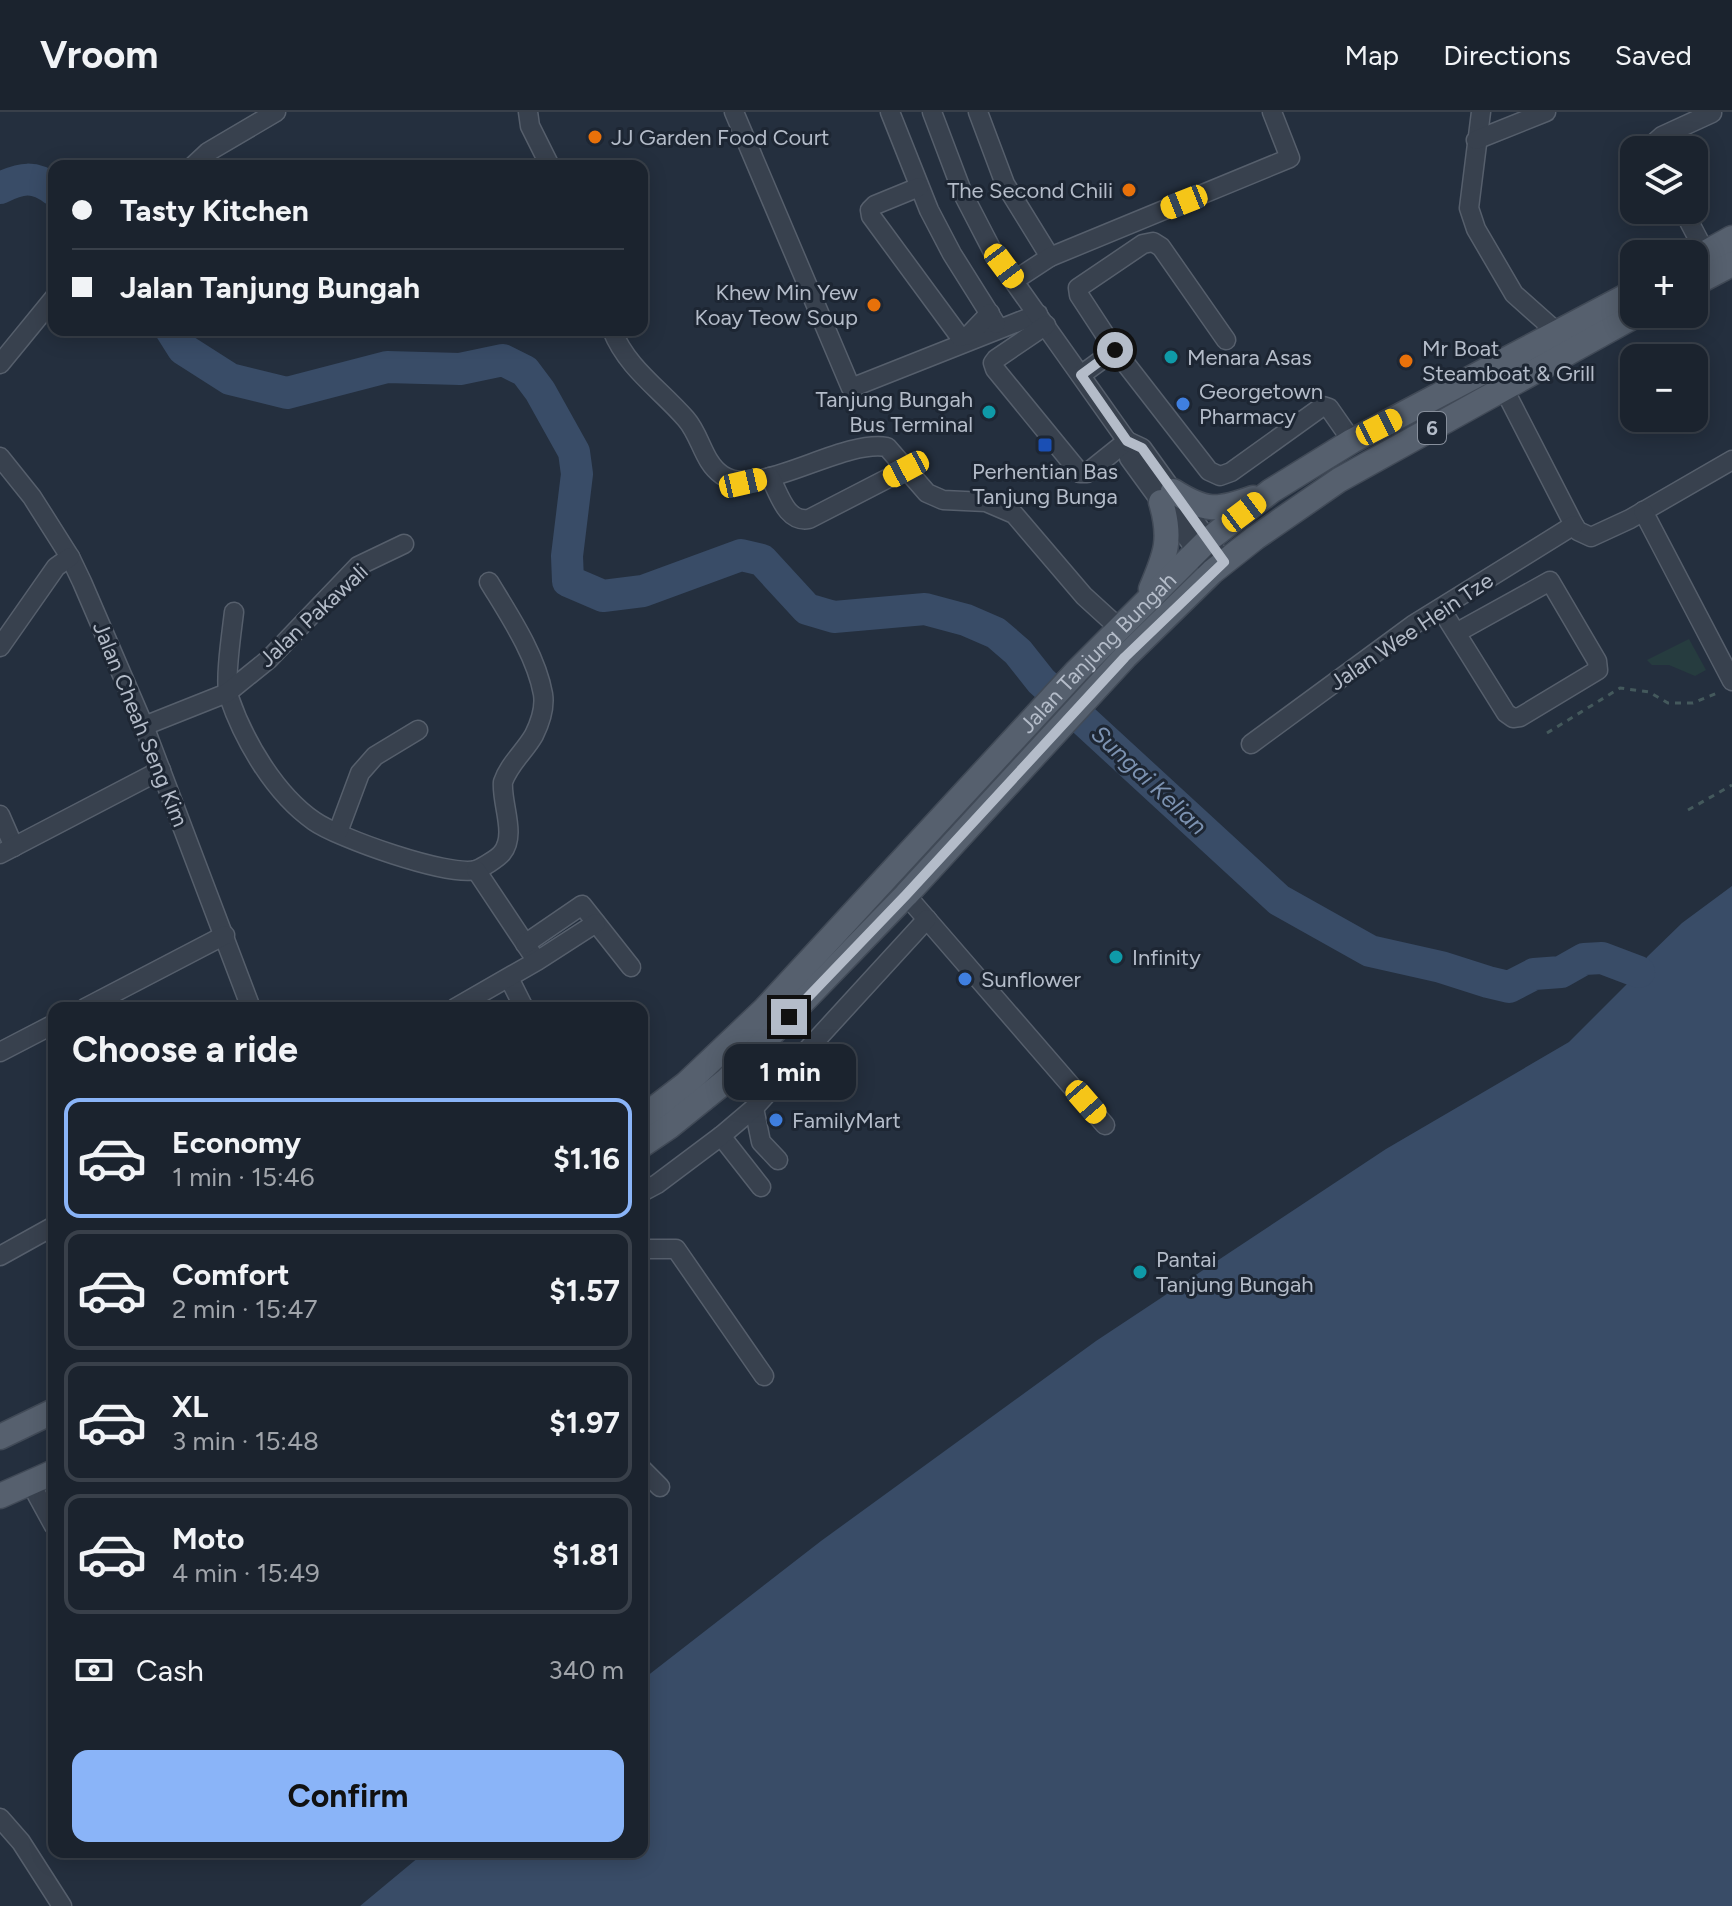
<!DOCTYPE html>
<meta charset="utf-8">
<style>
:root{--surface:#1b232e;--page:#242b36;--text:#f1f3f6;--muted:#a0a4aa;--line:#39404a;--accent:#8ab4f8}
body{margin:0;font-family:Figtree,sans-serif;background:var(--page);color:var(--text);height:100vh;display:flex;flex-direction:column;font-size:30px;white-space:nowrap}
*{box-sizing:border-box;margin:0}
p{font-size:26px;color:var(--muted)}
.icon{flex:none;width:44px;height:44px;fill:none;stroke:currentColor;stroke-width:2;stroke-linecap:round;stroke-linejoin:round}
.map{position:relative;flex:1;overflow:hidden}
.sheet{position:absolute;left:48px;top:890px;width:600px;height:856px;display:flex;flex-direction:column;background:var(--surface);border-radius:16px;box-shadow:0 4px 20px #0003,0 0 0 2px var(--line)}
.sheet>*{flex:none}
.hud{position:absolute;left:48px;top:48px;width:600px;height:176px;border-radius:16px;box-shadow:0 4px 20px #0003,0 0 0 2px var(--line);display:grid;align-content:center;height:176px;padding:0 24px;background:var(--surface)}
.fabs{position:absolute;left:1620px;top:24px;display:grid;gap:16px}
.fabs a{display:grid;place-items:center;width:88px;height:88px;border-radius:16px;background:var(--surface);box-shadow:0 4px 20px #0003,0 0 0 2px var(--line);font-size:40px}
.end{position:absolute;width:36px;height:36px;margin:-18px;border:10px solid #b4bcc9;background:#111;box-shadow:0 0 0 4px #111}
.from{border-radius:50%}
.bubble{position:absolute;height:56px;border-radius:16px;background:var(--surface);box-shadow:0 4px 20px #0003,0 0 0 2px var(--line);font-size:26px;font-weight:700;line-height:56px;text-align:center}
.car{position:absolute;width:24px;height:48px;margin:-24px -12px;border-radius:10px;box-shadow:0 0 6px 2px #0007;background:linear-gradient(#f5c518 24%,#345 0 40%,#f5c518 0 76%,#345 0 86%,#f5c518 0)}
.hud b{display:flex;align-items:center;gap:28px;height:76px;font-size:30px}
.hud b+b{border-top:2px solid var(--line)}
.hud i{width:20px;height:20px;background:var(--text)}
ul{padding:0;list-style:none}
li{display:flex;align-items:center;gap:24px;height:120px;margin:0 16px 12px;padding:0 8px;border:4px solid var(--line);border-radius:16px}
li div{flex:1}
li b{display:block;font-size:30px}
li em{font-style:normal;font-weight:700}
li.current{border-color:var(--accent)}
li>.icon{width:72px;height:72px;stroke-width:1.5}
h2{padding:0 24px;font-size:36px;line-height:96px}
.pay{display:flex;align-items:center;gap:20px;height:88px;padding:0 24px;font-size:30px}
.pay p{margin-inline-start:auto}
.cta{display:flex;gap:16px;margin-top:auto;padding:16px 24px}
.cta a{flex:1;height:92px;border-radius:16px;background:var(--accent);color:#111;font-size:32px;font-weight:700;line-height:92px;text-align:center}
header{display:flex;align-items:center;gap:48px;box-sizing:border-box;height:112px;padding:0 40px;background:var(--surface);border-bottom:2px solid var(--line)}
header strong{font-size:38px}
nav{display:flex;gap:44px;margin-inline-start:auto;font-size:28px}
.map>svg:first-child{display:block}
</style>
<header>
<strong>Vroom</strong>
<nav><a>Map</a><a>Directions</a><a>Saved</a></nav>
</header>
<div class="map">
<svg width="1732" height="1794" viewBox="0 0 1732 1794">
<rect width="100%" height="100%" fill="#242f3e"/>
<path fill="#263c3f" d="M1689,527L1706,558L1695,564L1669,553H1652L1647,548Z"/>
<path fill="#394c67" d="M1732,774V1794H360L425,1740H642V1568L821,1429L1096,1229L1386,1037L1569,930L1639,860L1647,845L1682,811Z"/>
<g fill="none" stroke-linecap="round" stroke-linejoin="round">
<g stroke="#394c67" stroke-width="32">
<path d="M0,76C21,66 34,63 54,78"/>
<path d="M171,218L183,237L230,267L287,281L387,255L460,257L503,248L525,259L540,279L574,340L577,362L567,444L568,469L603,484L643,479L741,443L762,448L807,497L834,505L925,497L966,508L996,521L1018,540L1041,569L1279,788L1370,839L1441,855L1488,870L1509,875L1534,862L1561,860L1584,847L1602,846L1639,860"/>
</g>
<g stroke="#565f6c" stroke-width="21">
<g id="minor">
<path d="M528,0L530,14L550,54"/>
<path d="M734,0L851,276L1038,202"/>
<path d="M890,0L929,98L952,142L996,212"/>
<path d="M932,0L963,82L993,140L1127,329L1129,346L1212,460"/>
<path d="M978,0L1005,72L1050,145"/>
<path d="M1481,0L1469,96L1476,117L1514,182L1558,221"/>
<path d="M1476,28L1546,0"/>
<path d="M1654,38L1653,32L1662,24L1712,1"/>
<path d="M193,54L208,40L276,0"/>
<path d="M919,75L875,93L870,98L871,104L960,225L969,223L990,201"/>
<path d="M1683,98L1705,140"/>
<path d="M1015,168L1050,145L1290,46L1272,0"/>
<path d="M1046,213L996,247L993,251L995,257L1080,361H1087L1127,329"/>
<path d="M612,218C627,256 660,277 686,307C701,324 703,350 722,363C758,388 840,327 887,335L927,381L943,388L986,390L1014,402L1084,484L1118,515"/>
<path d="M1115,238L1209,359L1220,364L1231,360L1323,294L1329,296L1352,329"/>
<path d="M0,252L54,186"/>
<path d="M1081,263L1115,238L1079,183L1078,176L1143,132L1153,130L1161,135L1226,228"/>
<path d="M1504,277L1574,413L1578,419L1591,425L1630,407L1732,348"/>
<path d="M1127,329L1142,336L1224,450"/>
<path d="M0,345L32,385L70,445L82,470L144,614L251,896"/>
<path d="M770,365C779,381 786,411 809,407L906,357"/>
<path d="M1643,399L1732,569"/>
<path d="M1441,497L1506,601L1513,606L1520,605L1598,558L1597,549L1550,469L1456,521"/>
<path d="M234,500C232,518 224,570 229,585C244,629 275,682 314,709C338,726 448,765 476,758C482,756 498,746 502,741C517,723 501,691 503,670C509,652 525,639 534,623C540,611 545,595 543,582C536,543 509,503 489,470"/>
<path d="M0,535L56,455L70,445"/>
<path d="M144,614L227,581L269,547L358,454L404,432"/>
<path d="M1251,632L1413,513L1574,413"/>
<path d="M0,703L14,735"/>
<path d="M338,720L360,661L375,644L418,618"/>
<path d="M0,742L161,658"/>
<path d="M476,758L532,842"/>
<path d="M906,783L1105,1013"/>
<path d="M525,832L582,793L631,855"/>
<path d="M509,866L524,896"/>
<path d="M85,896L225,823"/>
<path d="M455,896L537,849L596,811"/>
<path d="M0,940L54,912"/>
<path d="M754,996L761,1030L778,1048"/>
<path d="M721,1024L761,1075"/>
<path d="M642,1080L657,1072L721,1024L754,996L927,807"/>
<path d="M642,1137H676L764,1264"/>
<path d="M0,1144L54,1114"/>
<path d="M642,1357L660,1375"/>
<path d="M31,1372L54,1414"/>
<path d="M0,1706L21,1730L62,1794"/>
</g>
</g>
<g stroke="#414a57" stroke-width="27">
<g id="major">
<path d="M1694,147L1732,126"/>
<path d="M1694,172L1732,152"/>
<path d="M1173,379C1206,400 1217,399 1253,386"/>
<path d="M1151,477C1166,442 1172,427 1161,390"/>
<path id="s1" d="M642,1006L686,972L765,897L1077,559L1208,428L1271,379L1352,329L1634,180"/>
<path d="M642,1033L670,1014L727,968L906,783L1125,545L1212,460L1255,426L1339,368L1638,202"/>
<path d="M0,1325L54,1299"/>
<path d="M0,1384L54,1360"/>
</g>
</g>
<g stroke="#44595c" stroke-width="3" stroke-dasharray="6 6" stroke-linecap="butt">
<path d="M1547,621L1620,576L1649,580L1668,591H1693L1717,581"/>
<path d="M1688,698L1732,673"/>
</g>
<use href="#minor" stroke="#38414e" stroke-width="18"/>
<use href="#major" stroke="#56606e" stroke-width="24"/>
</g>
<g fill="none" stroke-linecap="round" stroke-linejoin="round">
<path stroke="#b4bcc9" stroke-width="10" d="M789,905L906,783L1125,545L1224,450L1142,336L1127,329L1081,263L1115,238"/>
</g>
<g fill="#e8710a" stroke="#1d2633" stroke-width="3">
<circle cx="595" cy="25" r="8"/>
<circle cx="1129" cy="78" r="8"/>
<circle cx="874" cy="193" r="8"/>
<circle cx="1406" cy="249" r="8"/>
</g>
<g fill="#0f9aa8" stroke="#1d2633" stroke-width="3">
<circle cx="1171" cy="245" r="8"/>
<circle cx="989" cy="300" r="8"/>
<circle cx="1116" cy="845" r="8"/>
<circle cx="1140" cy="1160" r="8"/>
</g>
<g fill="#3f7fe0" stroke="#1d2633" stroke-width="3">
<circle cx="1183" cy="292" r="8"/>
<circle cx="965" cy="867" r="8"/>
<circle cx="776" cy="1008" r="8"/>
</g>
<rect fill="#1a4fb4" stroke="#1d2633" stroke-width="3" x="1037" y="325" width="16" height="16" rx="4"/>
<g text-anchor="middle" stroke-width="6" stroke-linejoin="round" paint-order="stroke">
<rect fill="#1d2633" stroke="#878f9c" stroke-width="2" x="1418" y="300" width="28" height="32" rx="6"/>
<g font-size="20" font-weight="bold" fill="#b4bcc9">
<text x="1432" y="323">6</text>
</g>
<g font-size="22" fill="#b4bcc9" stroke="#1d2633" text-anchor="start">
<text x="611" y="33">JJ Garden Food Court</text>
<text x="1113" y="86" text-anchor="end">The Second Chili</text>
<text x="858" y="188" text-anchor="end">Khew Min Yew<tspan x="858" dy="25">Koay Teow Soup</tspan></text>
<text x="1422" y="244">Mr Boat<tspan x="1422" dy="25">Steamboat &amp; Grill</tspan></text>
<text x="1187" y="253">Menara Asas</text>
<text x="1199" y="287">Georgetown<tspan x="1199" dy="25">Pharmacy</tspan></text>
<text x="973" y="295" text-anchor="end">Tanjung Bungah<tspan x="973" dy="25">Bus Terminal</tspan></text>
<text x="1045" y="367" text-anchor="middle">Perhentian Bas<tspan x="1045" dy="25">Tanjung Bunga</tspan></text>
<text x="1132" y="853">Infinity</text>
<text x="981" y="875">Sunflower</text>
<text x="792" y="1016">FamilyMart</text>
<text x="1156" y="1155">Pantai<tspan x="1156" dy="25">Tanjung Bungah</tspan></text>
</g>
<g font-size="22" fill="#b4bcc9" stroke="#1d2633">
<text transform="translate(313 503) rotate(-43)" y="8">Jalan Pakawali</text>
<text transform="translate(1411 519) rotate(-34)" y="8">Jalan Wee Hein Tze</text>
<text dy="8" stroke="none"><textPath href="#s1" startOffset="652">Jalan Tanjung Bungah</textPath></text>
<text transform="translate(141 612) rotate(68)" y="8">Jalan Cheah Seng Kim</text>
</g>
<g font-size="24" font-style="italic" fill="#7c92b1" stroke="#1d2633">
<text transform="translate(1149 668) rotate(43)" y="8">Sungai Kelian</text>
</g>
</g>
</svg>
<div class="fabs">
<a><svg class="icon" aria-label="layers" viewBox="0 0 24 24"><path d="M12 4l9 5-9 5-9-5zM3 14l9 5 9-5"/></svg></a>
<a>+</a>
<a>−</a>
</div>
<i class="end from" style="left:1115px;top:238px"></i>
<i class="end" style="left:789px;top:905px"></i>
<div class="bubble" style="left:724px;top:932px;width:132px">1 min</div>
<i class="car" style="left:1184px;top:90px;rotate:248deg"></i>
<i class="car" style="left:1004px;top:154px;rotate:143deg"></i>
<i class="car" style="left:1379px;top:315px;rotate:63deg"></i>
<i class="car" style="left:906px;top:357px;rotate:242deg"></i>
<i class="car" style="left:743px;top:371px;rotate:77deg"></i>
<i class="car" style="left:1244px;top:400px;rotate:53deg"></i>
<i class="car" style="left:1086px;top:990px;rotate:139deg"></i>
<div class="hud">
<b><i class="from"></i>Tasty Kitchen</b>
<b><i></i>Jalan Tanjung Bungah</b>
</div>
<section class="sheet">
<h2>Choose a ride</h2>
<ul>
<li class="current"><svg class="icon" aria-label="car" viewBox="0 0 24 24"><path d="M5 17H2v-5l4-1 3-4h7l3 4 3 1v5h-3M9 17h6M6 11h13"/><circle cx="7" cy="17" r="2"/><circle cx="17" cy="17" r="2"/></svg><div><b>Economy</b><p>1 min · 15:46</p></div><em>$1.16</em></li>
<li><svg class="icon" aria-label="car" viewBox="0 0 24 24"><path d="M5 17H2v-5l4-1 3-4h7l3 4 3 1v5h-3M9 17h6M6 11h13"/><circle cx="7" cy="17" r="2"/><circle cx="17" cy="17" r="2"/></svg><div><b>Comfort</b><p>2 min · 15:47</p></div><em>$1.57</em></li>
<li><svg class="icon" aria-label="car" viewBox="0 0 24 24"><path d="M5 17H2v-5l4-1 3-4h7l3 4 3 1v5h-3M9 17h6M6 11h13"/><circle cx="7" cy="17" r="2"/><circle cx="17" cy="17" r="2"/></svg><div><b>XL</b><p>3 min · 15:48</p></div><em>$1.97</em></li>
<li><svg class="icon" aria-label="car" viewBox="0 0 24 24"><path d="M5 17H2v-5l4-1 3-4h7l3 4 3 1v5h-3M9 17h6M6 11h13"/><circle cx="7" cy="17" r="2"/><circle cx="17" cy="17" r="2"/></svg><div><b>Moto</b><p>4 min · 15:49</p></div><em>$1.81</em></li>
</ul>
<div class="pay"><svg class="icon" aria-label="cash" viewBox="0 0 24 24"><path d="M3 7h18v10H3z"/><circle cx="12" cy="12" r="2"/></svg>Cash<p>340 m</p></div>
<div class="cta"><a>Confirm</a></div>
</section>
</div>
